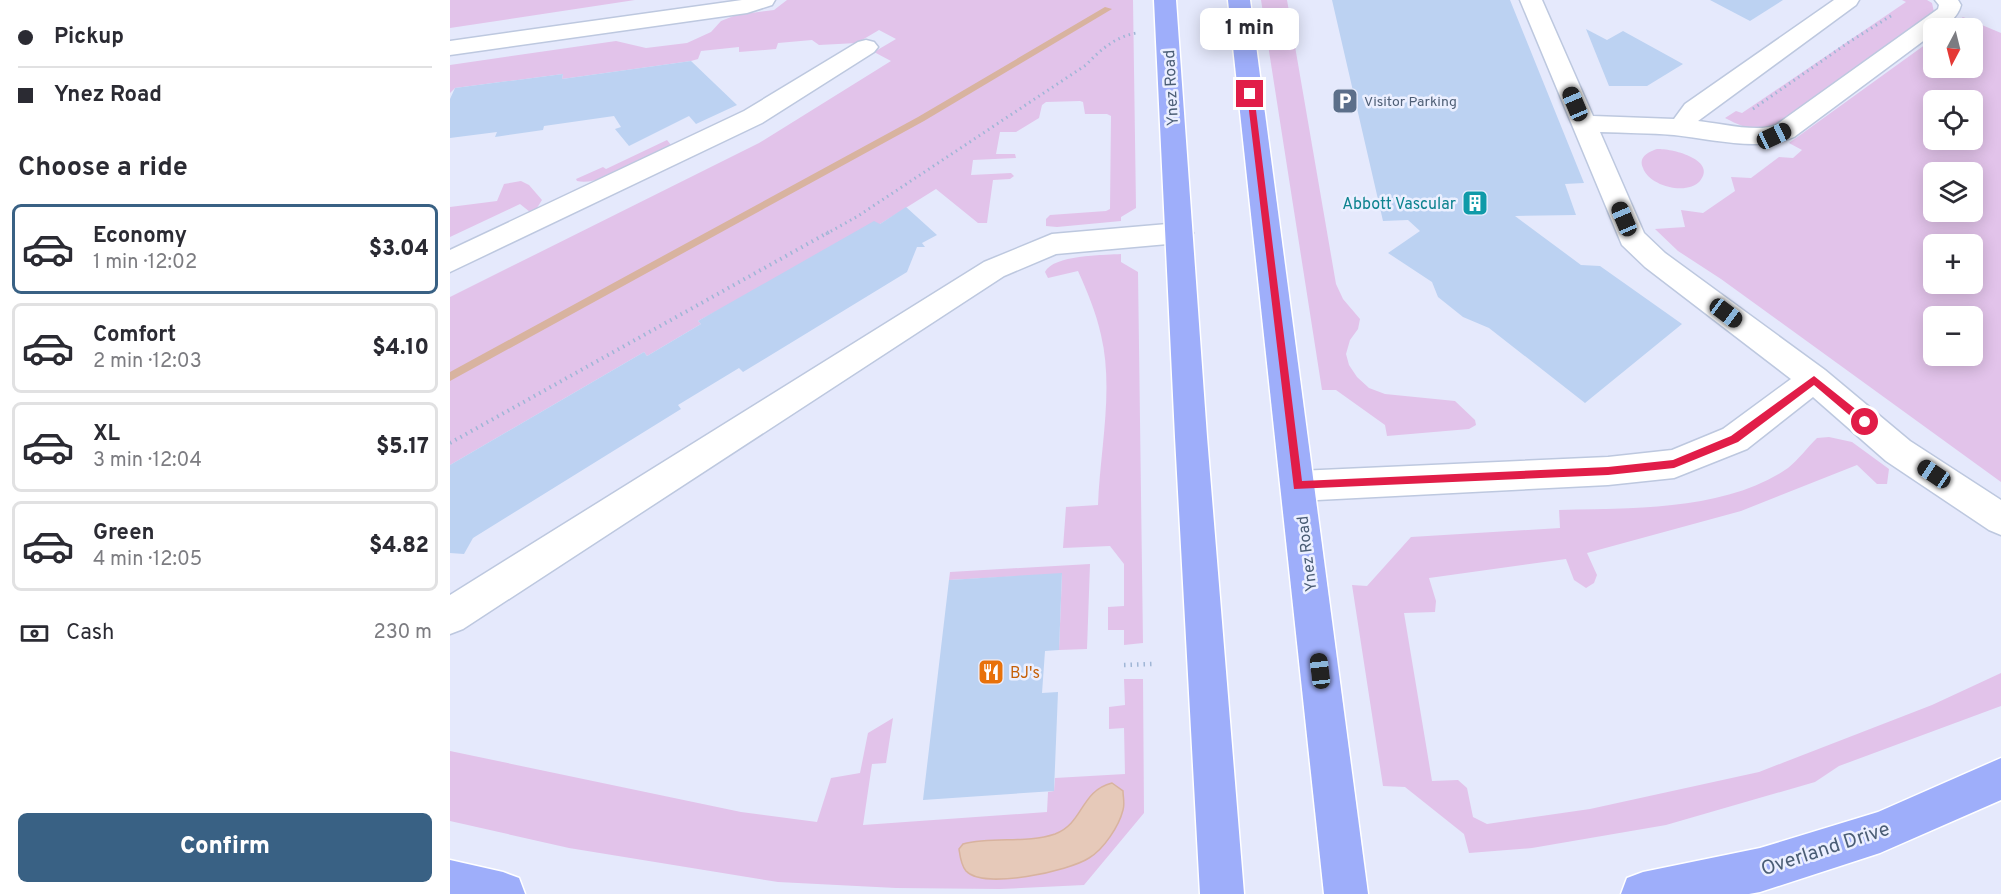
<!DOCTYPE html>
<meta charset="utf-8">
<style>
:root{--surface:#fff;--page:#f2f2f3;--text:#2b2b33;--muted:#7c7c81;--line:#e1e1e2;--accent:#396184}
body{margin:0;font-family:Overpass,sans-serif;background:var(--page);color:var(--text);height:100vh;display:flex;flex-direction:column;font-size:22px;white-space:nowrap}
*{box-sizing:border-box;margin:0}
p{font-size:20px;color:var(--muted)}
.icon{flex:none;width:33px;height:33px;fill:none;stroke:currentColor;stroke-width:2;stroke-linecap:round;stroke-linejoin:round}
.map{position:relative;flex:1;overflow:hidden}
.details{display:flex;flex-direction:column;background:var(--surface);width:450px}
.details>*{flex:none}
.guide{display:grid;align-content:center;height:132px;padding:0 18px;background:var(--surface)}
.needle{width:39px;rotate:187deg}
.buttons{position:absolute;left:1473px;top:18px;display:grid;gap:12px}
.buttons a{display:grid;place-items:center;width:60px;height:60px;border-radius:9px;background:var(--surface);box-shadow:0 3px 15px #0003;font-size:30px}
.end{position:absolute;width:27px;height:27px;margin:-14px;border:8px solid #e11d48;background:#fff;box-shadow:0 0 0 3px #fff}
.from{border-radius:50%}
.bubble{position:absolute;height:42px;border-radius:9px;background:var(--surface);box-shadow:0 3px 15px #0003;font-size:20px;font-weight:800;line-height:42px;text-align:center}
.car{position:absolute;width:18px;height:36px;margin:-18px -9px;border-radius:8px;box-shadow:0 0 4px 2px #0007;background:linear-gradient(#222 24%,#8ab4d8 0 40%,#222 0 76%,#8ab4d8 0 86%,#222 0)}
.guide b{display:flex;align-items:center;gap:21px;height:57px;font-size:22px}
.guide b+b{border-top:2px solid var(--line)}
.guide i{width:15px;height:15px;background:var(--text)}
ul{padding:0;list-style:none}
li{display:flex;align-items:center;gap:18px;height:90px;margin:0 12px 9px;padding:0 6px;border:3px solid var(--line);border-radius:9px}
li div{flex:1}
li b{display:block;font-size:22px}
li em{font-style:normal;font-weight:800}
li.current{border-color:var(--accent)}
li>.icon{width:54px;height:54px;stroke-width:1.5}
h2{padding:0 18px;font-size:27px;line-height:72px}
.pay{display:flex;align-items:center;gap:15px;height:66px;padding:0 18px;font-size:22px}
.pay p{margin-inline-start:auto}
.primary-button{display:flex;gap:12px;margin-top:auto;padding:12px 18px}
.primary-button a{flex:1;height:69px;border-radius:9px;background:var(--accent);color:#fff;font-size:24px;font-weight:800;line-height:69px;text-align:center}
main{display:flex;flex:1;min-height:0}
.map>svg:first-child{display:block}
</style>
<main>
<section class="details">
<div class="guide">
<b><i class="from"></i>Pickup</b>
<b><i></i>Ynez Road</b>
</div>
<h2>Choose a ride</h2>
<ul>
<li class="current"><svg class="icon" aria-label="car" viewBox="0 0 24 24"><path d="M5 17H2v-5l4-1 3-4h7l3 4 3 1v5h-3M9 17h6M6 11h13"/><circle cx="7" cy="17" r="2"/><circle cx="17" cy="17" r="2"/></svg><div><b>Economy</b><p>1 min · 12:02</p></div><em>$3.04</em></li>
<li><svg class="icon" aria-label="car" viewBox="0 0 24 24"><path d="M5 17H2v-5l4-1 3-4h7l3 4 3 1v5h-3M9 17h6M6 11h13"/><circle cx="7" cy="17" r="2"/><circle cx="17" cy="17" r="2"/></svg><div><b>Comfort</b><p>2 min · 12:03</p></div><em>$4.10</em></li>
<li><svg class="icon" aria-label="car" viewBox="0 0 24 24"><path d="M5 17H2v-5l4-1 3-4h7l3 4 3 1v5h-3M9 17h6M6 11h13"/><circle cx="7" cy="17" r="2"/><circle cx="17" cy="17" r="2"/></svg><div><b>XL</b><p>3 min · 12:04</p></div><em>$5.17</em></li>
<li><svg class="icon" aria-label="car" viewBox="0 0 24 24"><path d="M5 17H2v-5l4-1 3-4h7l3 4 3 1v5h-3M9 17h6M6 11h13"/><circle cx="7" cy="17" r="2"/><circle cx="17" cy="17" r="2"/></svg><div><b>Green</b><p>4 min · 12:05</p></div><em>$4.82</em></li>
</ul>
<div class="pay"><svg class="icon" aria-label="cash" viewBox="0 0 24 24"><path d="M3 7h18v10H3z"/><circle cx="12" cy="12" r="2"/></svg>Cash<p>230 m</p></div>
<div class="primary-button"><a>Confirm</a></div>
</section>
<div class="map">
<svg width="1551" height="894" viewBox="0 0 1551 894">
<rect width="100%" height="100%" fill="#e5e9fc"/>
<g fill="#e2c3ea" fill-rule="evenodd">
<path d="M0,0H185L0,28Z"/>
<path d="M337,0H683L686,208L671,217V221L607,227L596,226V219L600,215L656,211L660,209L661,116L657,114H635L633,102L630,101L596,102L592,105L589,118L566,132H550L546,154H565L566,158L523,160L521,175L561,173L564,176L560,179L543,180L537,223H528L486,189L430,224L248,321L251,324L197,356L194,352L0,465V297L309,143L441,61L424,52L446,39L429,30L407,43L369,45L362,40L328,43L326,49L289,52V47L251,51L248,59L241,61L112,79L113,74L5,88L0,93V65L166,41L196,48L237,43L261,32L271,21L286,15L324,10Z"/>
<path d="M811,0H837L886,284L893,299L910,319L908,329L900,340L896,354L899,365L907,377L919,388L935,394L1005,401L1025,420L1026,425L1019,429L937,436L935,425L886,390H872Z"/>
<path d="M1452,0H1477L1482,3L1484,12L1324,127C1305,132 1292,127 1275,118L1286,111L1292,113L1456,2Z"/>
<path d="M1513,17L1551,33V482L1271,279L1228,251L1205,229L1235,227L1231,210L1253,213L1285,191L1281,177L1301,178L1329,157L1343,158L1352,150L1339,143L1483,39L1484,68H1522V28H1498ZM1484,100H1522V140H1484ZM1484,172H1522V212H1484ZM1484,244H1522V284H1484ZM1484,316H1522V356H1484Z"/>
<path d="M217,140L221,145C199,156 151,187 127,181L126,179L153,167L156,169Z"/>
<path d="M1207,149C1220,148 1268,159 1250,181C1237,196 1199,186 1193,168C1188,157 1198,152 1207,149Z"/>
<path d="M71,181L79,185L92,200L85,211L80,212L70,204L0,237V207L47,201L54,184Z"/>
<path d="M671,254V262L688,272L693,643L674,645V630H658V607L674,606V564L660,546L613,548L616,507L648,505C650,449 664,390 651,335C646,312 637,291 628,271L598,278L595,272C603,255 653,255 671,254Z"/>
<path d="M1379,437L1402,442L1439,469L1437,484H1427L1407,465L1291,511L1137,553L1147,575L1144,583L1136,588L1124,580L1116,559L979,578L986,601L985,612L954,613L982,781L1008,780L1017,788L1023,817L1037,824L1140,809L1309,772L1482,705L1551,673V706L1389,766L1365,782L1216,825L1082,848L1019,853L1014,834L955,787L933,786L902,585L917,586L961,537L1110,528L1109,510C1181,508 1276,511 1338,468C1348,460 1358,447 1367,438Z"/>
<path d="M640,564L637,649L609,650L612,574L499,580L500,572Z"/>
<path d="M674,679H693L694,813L634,885L550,889L446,888L328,882L119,848L0,821V751L291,812L367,822L381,778L410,773L418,733L443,718L436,763L422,764L413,825L597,812L598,792L604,791L605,778L675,774L674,728L659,729V707L675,705Z"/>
</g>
<path fill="#e6c9b9" stroke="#d8b39f" stroke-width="1.5" d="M662,783L673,791C673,797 675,804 673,810C669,826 654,849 639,858C619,871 534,890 516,871C511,865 510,856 509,849L513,844C544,836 576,844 605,834C634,823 630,791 662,783Z"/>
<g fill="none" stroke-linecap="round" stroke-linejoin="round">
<path fill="#d8b39f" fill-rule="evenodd" d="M655,7L662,9L474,121L0,381V372L468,117Z"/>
</g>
<g fill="#bcd2f2">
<path d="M882,0H1060L1134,183L1115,184L1126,215L1065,216L1131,265L1150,266L1232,324L1135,403L1039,328L1013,317L988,297L982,282L938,253L970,231L958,220L933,221Z"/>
<path d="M1260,0H1333L1300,21Z"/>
<path d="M1136,29L1157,40L1173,31L1233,64L1197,86H1159Z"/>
<path d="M241,61L287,105L246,124L239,116L179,146L165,129L171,127L164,116L94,126L93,130L45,137L47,132L0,138V99L5,88L113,74L112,79Z"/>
<path d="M456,207L487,235L472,243L475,247H467L457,272L293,372L289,368L228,405L231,409L23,538L14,554L0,553V465L194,352L197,356L251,324L248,321L424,221L430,224Z"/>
<path d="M612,573L609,650L595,651L592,693L608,692L604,791L473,800L499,580Z"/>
</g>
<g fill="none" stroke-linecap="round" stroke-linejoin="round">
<g stroke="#bdc8df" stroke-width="3">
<g id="minor">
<path d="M292,0H325L322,5L297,13L0,55V41Z"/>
<path d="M1070,0H1092L1143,116L1224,119L1235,104L1384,0H1409L1406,5L1248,121C1268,123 1308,133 1326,125L1488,9L1489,5L1485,0H1508L1511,5C1508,17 1496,28 1484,28V33L1344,137C1310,152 1261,139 1224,135C1200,133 1175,133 1150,132L1194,233L1215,253L1375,370L1460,441L1551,500V535L1539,530L1436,461L1363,397L1297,449L1224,478L1158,485L848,501L836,496L831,486L836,476L848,471L1158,457L1222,450L1273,429L1341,379L1195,267L1172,245Z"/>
<path d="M416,40L424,42L428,47L424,52L312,123L0,272V250L294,111L408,42Z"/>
<path d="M729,223L739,226L743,233L739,240L729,243L606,254L554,276L13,629L0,634V595L534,262L602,234Z"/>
</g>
</g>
<g stroke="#fff" stroke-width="3">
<g id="major">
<path d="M704,0H726L757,437L794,894H750L725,437Z"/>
<path d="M778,0H800L918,894H874Z"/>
<path d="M1551,758V800L1430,853L1310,892L1299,894H1171L1177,878L1193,872L1310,848L1428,812Z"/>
<path d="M0,860L53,872L69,878L75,894H0Z"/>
</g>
</g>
<g stroke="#a0b6d6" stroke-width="3" stroke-dasharray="1.5 4" stroke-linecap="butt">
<path d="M1303,109L1399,42L1444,14"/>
<path d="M376,234L408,216L636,65C650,50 665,37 686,33"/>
</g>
<path stroke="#a0b6d6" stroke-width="4" stroke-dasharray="1.5 4.5" stroke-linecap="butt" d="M0,443L379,232"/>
<path stroke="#a0b6d6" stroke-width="4.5" stroke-dasharray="1.5 5" stroke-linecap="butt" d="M674,665L702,664"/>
<use href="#minor" fill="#fff" fill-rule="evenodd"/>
<use href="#major" fill="#9eaefa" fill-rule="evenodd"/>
</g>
<path fill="#e11d48" d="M800,92L804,94L852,481L1158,467L1223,460L1281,436L1364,376L1418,419V425H1411L1364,385L1288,442L1224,468L1158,475L844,489L797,94Z"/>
<defs>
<g id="parking-square" transform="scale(1.35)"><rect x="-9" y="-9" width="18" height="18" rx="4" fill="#5c6f8a" stroke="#ebefff"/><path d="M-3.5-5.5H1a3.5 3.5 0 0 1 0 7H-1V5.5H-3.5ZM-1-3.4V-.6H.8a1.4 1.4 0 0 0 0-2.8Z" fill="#fff"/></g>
<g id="building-square" transform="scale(1.35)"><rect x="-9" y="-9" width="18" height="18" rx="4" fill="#0f9aa8" stroke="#ebefff"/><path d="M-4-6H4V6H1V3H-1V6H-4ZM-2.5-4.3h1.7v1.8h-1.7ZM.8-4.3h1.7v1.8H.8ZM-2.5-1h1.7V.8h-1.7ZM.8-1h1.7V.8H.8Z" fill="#fff"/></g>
<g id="restaurant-square" transform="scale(1.35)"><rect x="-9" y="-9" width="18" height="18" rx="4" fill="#e8710a" stroke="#ebefff"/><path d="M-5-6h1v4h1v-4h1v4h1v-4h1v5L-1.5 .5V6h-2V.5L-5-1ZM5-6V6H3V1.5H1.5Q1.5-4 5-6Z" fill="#fff"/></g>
</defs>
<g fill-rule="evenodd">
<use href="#parking-square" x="895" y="101"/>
<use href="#building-square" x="1025" y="203"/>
<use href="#restaurant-square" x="541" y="672"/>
</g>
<g text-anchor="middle" stroke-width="5" stroke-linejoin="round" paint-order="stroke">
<g font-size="14" fill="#4e5e75" stroke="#ebefff" text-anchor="start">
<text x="914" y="106">Visitor Parking</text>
</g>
<g font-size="16" fill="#4a5d75" stroke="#ebefff">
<text transform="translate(720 88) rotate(-93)" y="6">Ynez Road</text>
<text transform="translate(856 554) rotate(-97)" y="6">Ynez Road</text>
</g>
<g font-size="16" fill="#0d838f" stroke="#ebefff" text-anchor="end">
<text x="1006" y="209">Abbott Vascular</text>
</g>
<g font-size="16" fill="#c56008" stroke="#ebefff" text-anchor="start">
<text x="560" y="678">BJ's</text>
</g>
<g font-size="20" fill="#4a5d75" stroke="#ebefff">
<text transform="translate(1375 848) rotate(-18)" y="7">Overland Drive</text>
</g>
</g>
</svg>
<div class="buttons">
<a><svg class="needle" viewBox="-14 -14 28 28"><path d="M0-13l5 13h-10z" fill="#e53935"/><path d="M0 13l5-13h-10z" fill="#7c7c81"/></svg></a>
<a><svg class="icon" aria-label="locate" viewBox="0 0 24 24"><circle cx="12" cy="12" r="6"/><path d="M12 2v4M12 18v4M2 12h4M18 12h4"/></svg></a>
<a><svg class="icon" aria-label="layers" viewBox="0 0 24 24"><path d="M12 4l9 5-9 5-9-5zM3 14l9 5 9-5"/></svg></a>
<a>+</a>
<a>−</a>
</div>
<i class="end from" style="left:1415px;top:422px"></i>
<i class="end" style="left:800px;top:94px"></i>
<div class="bubble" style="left:750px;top:8px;width:99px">1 min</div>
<i class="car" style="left:1125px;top:104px;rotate:337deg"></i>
<i class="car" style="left:1324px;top:136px;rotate:65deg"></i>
<i class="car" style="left:1174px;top:219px;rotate:337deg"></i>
<i class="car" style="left:1276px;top:313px;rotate:127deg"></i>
<i class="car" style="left:1484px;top:474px;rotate:304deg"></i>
<i class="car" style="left:870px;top:671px;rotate:353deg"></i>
</div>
</main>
